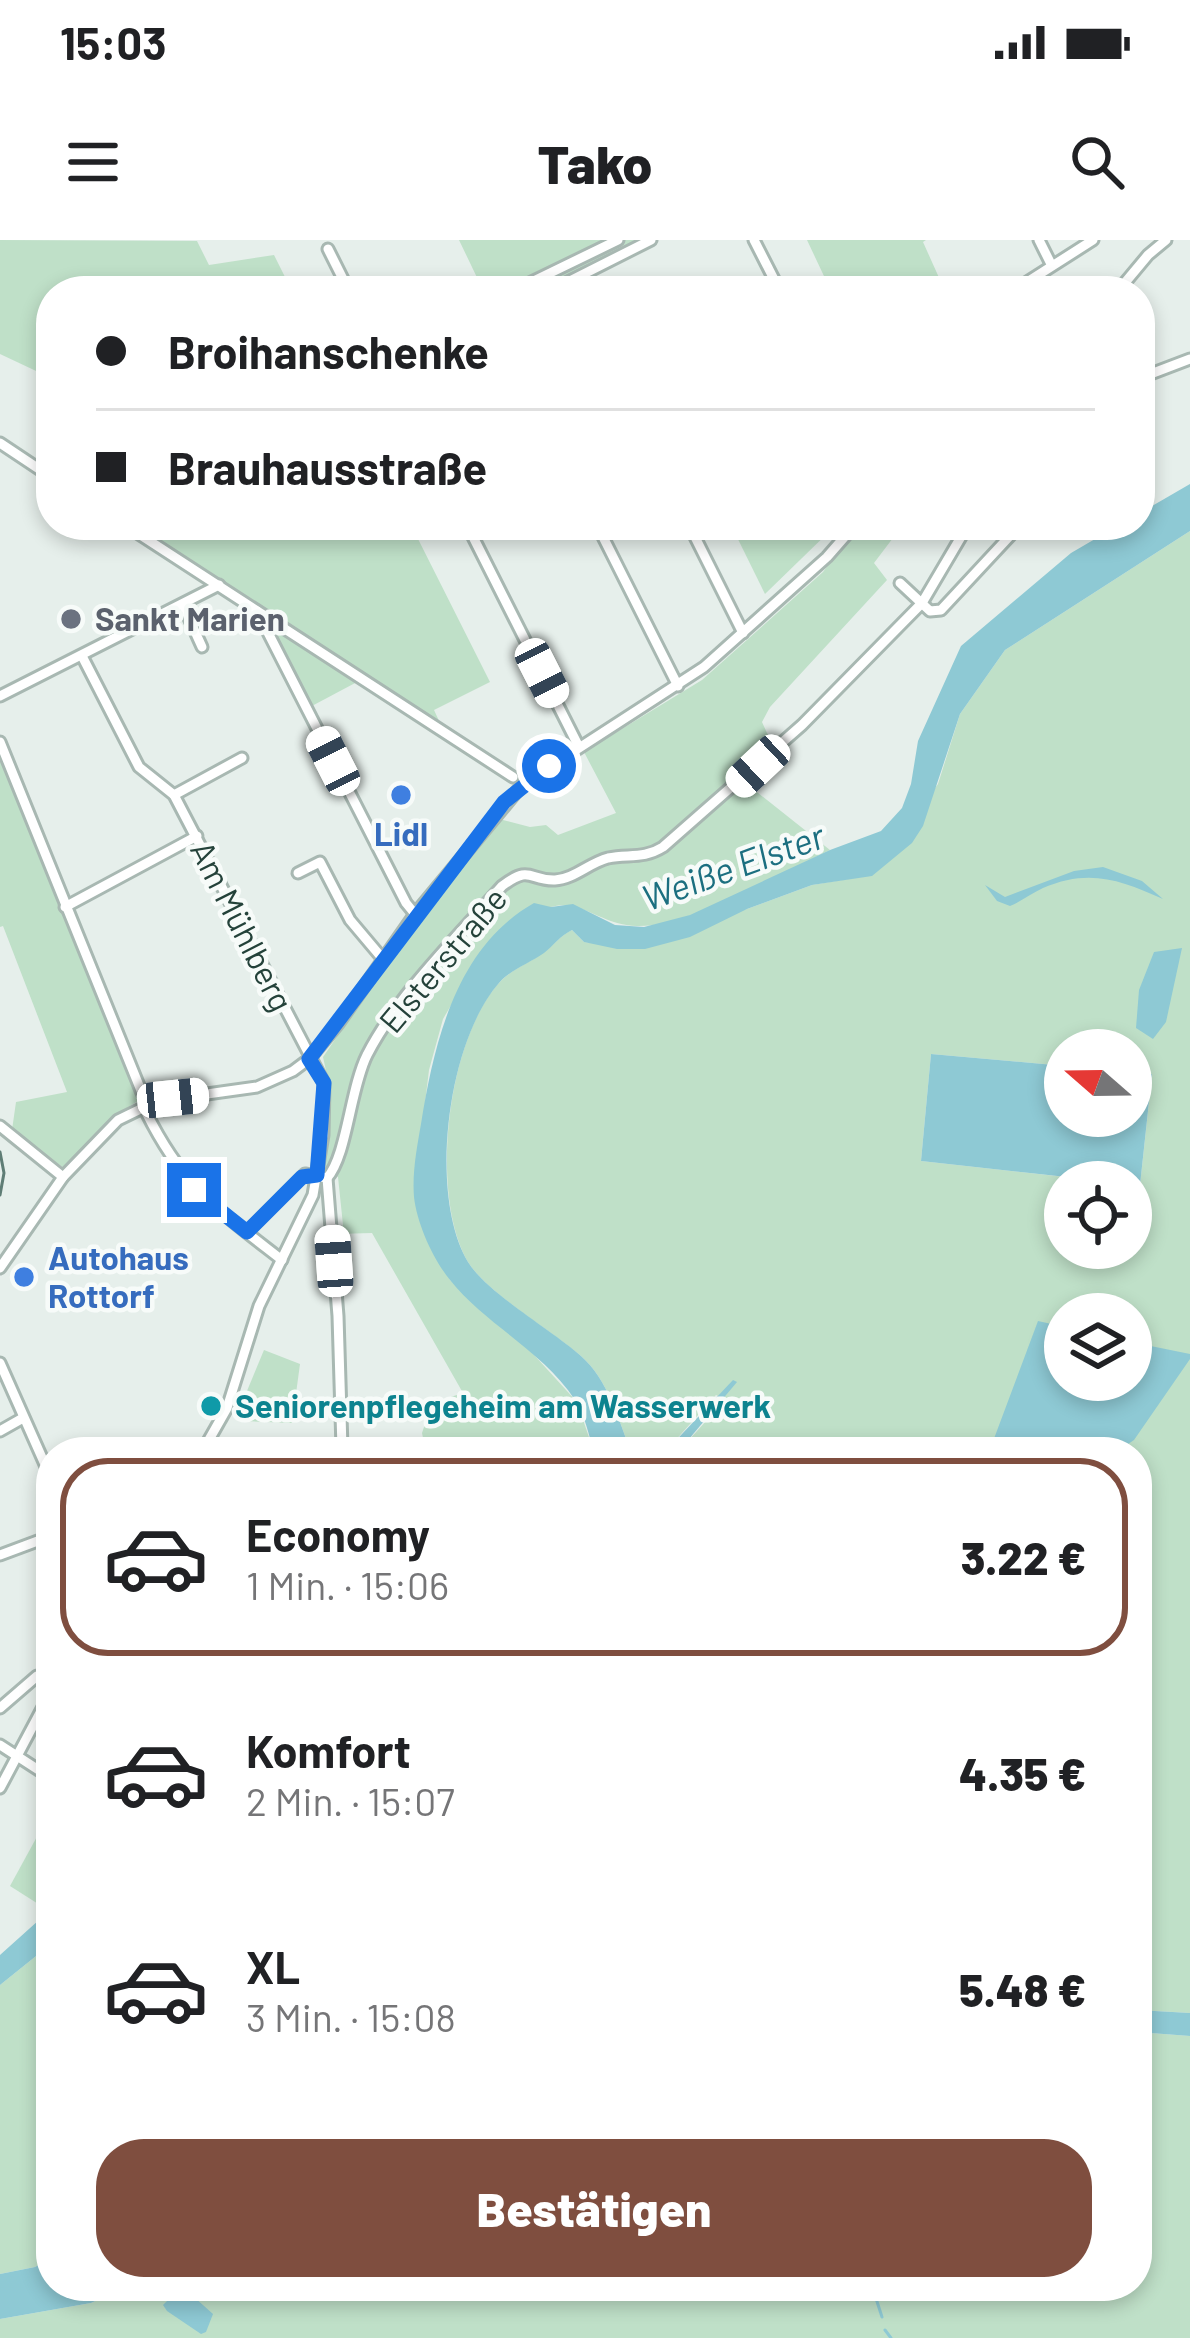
<!DOCTYPE html>
<html lang="de">
<meta charset="utf-8">
<style>
:root{--surface:#fff;--page:#f6f6f6;--text:#202124;--muted:#757577;--line:#e0e0e0;--accent:#7f4e3f}
body{margin:0;font-family:Barlow,sans-serif;background:var(--page);color:var(--text);height:100vh;display:flex;flex-direction:column;font-size:45px;white-space:nowrap}
*{box-sizing:border-box;margin:0}
p{font-size:39px;color:var(--muted)}
.icon{flex:none;width:66px;height:66px;fill:none;stroke:currentColor;stroke-width:2;stroke-linecap:round;stroke-linejoin:round}
.map{position:relative;flex:1;overflow:hidden}
.drawer{position:absolute;left:36px;top:1197px;width:1116px;height:864px;display:flex;flex-direction:column;background:var(--surface);border-radius:48px;box-shadow:0 6px 18px #0003}
.drawer>*{flex:none}
.hud{position:absolute;left:36px;top:36px;width:1119px;height:264px;border-radius:48px;box-shadow:0 6px 18px #0003;display:grid;align-content:center;height:264px;padding:0 60px;background:var(--surface)}
.needle{width:78px;rotate:290deg}
.tools{position:absolute;left:1044px;top:789px;display:grid;gap:24px}
.tools a{display:grid;place-items:center;width:108px;height:108px;border-radius:50%;background:var(--surface);box-shadow:0 6px 18px #0003;font-size:60px}
.end{position:absolute;width:54px;height:54px;margin:-27px;border:15px solid #1a73e8;background:#fff;box-shadow:0 0 0 6px #fff}
.from{border-radius:50%}
.car{position:absolute;width:36px;height:72px;margin:-36px -18px;border-radius:15px;box-shadow:0 0 9px 3px #0007;background:linear-gradient(#fff 24%,#345 0 40%,#fff 0 76%,#345 0 86%,#fff 0)}
.hud b{display:flex;align-items:center;gap:42px;height:114px;font-size:45px}
.hud b+b{border-top:3px solid var(--line)}
.hud i{width:30px;height:30px;background:var(--text)}
ul{padding:21px 0 0;list-style:none}
li{display:flex;align-items:center;gap:36px;height:198px;margin:0 24px 18px;padding:0 36px;border:6px solid transparent;border-radius:48px}
li div{flex:1}
li b{display:block;font-size:45px}
li em{font-style:normal;font-weight:800}
li.active{border-color:var(--accent)}
li>.icon{width:108px;height:108px;stroke-width:1.5}
.button{display:flex;gap:24px;margin-top:auto;padding:24px 60px}
.button a{flex:1;height:138px;border-radius:48px;background:var(--accent);color:#fff;font-size:48px;font-weight:800;line-height:138px;text-align:center}
.status{display:flex;justify-content:space-between;align-items:center;height:84px;padding:0 60px;background:var(--surface);direction:ltr}
.status svg{height:33px;fill:currentColor}
header{display:flex;justify-content:space-between;align-items:center;height:156px;padding:0 60px;background:var(--surface);font-size:54px;font-weight:800}
.map>svg:first-child{display:block}
</style>
<div class="status"><b>15:03</b><svg viewBox="0 0 49 12"><path d="M0 12V9h3v3zM5 12V6h3v6zM10 12V3h3v9zM15 12V0h3v12zM26 1h20v11H26zM47 4h2v5h-2z"/></svg></div>
<header><svg class="icon" aria-label="menu" viewBox="0 0 24 24"><path d="M4 6h16M4 12h16M4 18h16"/></svg>Tako<svg class="icon" aria-label="search" viewBox="0 0 24 24"><circle cx="10" cy="10" r="6"/><path d="M15 15l6 6"/></svg></header>
<div class="map">
<svg width="1190" height="2098" viewBox="0 0 1190 2098">
<rect width="100%" height="100%" fill="#e6efeb"/>
<g fill="#bfe0c8" fill-rule="evenodd">
<path d="M0,0L197,1L209,25L274,15L292,51H51V138L0,114Z"/>
<path d="M459,0H612L502,51L497,43L483,50Z"/>
<path d="M621,0H647L547,51H514Z"/>
<path d="M807,0H926L923,2L945,51H831Z"/>
<path d="M135,285H411L490,442L434,470L440,483Z"/>
<path d="M731,285H836L765,354Z"/>
<path d="M857,285L876,289L890,285L896,294L874,323L887,340L770,467L762,482L772,504L761,516L748,545L830,610C781,633 692,686 639,686C604,687 580,658 551,667L481,714L443,779L429,830L414,955L450,1040L525,1105L577,1162L594,1212H426L422,1193L432,1163L463,1153L372,993L337,994L343,985L338,937L325,929L330,849L323,817L400,705L499,579L530,587L546,585L558,595L616,573L584,512L702,440L823,332Z"/>
<path d="M1190,291V1773L1137,1770V1212H678L725,1160L716,1155L665,1212H631C618,1178 608,1140 581,1116C552,1091 487,1053 468,1022C429,955 447,800 499,743C511,729 530,723 544,712C555,704 560,696 572,690L584,702L593,703L747,669L812,645L872,635L938,544L960,474L1005,410ZM1065,810H1131V833L1152,835L1140,945L1131,944V1008H1065V942H1110L921,921L931,814L1065,826ZM1065,1074H1131V1140H1065Z"/>
<path d="M272,388L357,442L310,467Z"/>
<path d="M0,518L138,861L114,876L65,929L12,890L16,862L67,852L3,686L0,687Z"/>
<path d="M264,1110L300,1124L292,1183L244,1181L242,1163Z"/>
<path d="M51,1571V1654L43,1667L10,1646Z"/>
<path d="M51,1704V2018L35,2027L0,2034V1745Z"/>
<path d="M1137,1792L1190,1796V2098H0V2079L91,2063L128,2046H1137Z"/>
</g>
<g fill="#8ec9d4">
<path d="M1190,244V291L1005,410L960,474L923,586L912,603L872,636L812,645L747,669L690,697L645,709H617L584,702L572,690C560,696 554,705 544,713C530,723 510,730 499,743C447,802 428,955 468,1022C487,1053 552,1090 581,1116C608,1140 618,1178 631,1212H594C589,1196 585,1175 575,1160C543,1111 486,1085 450,1040C433,1019 417,984 414,957C412,933 417,907 421,884C434,803 456,707 534,663L551,667L573,664L615,685L644,687L690,675L830,610L881,591L902,568L911,544L918,501L961,406L1071,313L1119,285H1140V273Z"/>
<path d="M1103,627L1142,641L1163,659C1121,640 1089,628 1043,648C1032,653 1022,661 1010,666L997,661L985,645L1005,657L1074,631Z"/>
<path d="M1182,708L1166,782L1153,799L1136,788L1139,750L1154,712Z"/>
<path d="M931,814L1065,826V876H1131V833L1152,834L1140,945L921,921Z"/>
<path d="M1038,1081L1065,1087V1140H1131V1102L1190,1114V1119L1134,1200L1116,1212H989Z"/>
<path d="M733,1140L737,1142L678,1212H665Z"/>
<path d="M51,1660V1704L0,1745V1715L39,1680Z"/>
<path d="M1137,1770L1190,1773V1796L1137,1792Z"/>
<path d="M51,2018V2046H128L91,2063L0,2079V2034L35,2027Z"/>
<path d="M176,2052L194,2057L213,2074L206,2092L201,2094L167,2071L163,2065Z"/>
</g>
<g fill="none" stroke-linecap="round" stroke-linejoin="round">
<g stroke="#8ec9d4" stroke-width="3">
<path d="M872,2046L882,2077"/>
<path d="M885,2090L891,2098"/>
</g>
<g stroke="#a8b8b2" stroke-width="15">
<g id="minor">
<path d="M754,0L780,51"/>
<path d="M1039,0L1051,24"/>
<path d="M328,9L349,51"/>
<path d="M513,51L618,0"/>
<path d="M550,51L651,0"/>
<path d="M1013,51L1093,0"/>
<path d="M1118,51L1148,15L1166,0"/>
<path d="M1140,138L1190,119"/>
<path d="M0,203L51,237"/>
<path d="M125,285L513,537"/>
<path d="M467,285L579,507"/>
<path d="M597,285L678,446"/>
<path d="M689,285L743,393"/>
<path d="M900,343L930,371L941,370L1020,285"/>
<path d="M183,365L202,407"/>
<path d="M257,371L406,663L415,674"/>
<path d="M82,416L139,527L174,555L324,843L323,895L313,955L259,1066L227,1168L202,1212"/>
<path d="M0,456L219,345"/>
<path d="M0,502L142,853"/>
<path d="M174,555L242,518"/>
<path d="M298,633L320,622L350,680L382,718"/>
<path d="M65,667L197,596"/>
<path d="M146,872C183,947 218,970 282,1020"/>
<path d="M0,886L63,937"/>
<path d="M327,938L338,1076L342,1208"/>
<path d="M247,992L305,934L327,938C347,916 350,849 367,815C397,756 458,696 502,646C531,624 529,641 555,640C574,639 589,623 608,618C629,614 644,619 663,607L802,485L922,363L968,285"/>
<path d="M0,1028L63,937L118,880L157,861L257,847L293,831L309,819L338,784L415,674L522,545L704,427L827,317L855,285"/>
<path d="M0,1123L51,1238"/>
<path d="M0,1191L23,1178"/>
<path d="M0,1315L51,1296"/>
<path d="M0,1468L37,1436L51,1440"/>
<path d="M0,1505L51,1538"/>
<path d="M0,1548L51,1452"/>
</g>
</g>
<use href="#minor" stroke="#fff" stroke-width="9"/>
<path stroke="#5f7d75" stroke-width="3" d="M0,912L4,933L0,955"/>
</g>
<g fill="none" stroke-linecap="round" stroke-linejoin="round">
<path stroke="#1a73e8" stroke-width="15" d="M194,950L247,992L302,937L317,935L324,843L309,819L504,562L549,526"/>
</g>
<circle fill="#6b7280" stroke="#f7fbf9" stroke-width="4.5" cx="71" cy="379" r="12"/>
<g fill="#3f7fe0" stroke="#f7fbf9" stroke-width="4.5">
<circle cx="401" cy="555" r="12"/>
<circle cx="24" cy="1037" r="12"/>
</g>
<circle fill="#0f9aa8" stroke="#f7fbf9" stroke-width="4.5" cx="211" cy="1166" r="12"/>
<g text-anchor="middle" stroke-width="9" stroke-linejoin="round" paint-order="stroke">
<g font-size="33" font-weight="bold" fill="#5b616d" stroke="#f7fbf9" text-anchor="start">
<text x="95" y="391">Sankt Marien</text>
</g>
<g font-size="33" font-weight="bold" fill="#366cbe" stroke="#f7fbf9">
<text x="401" y="606">Lidl</text>
<text x="48" y="1030" text-anchor="start">Autohaus<tspan x="48" dy="38">Rottorf</tspan></text>
</g>
<g font-size="33" fill="#24423a" stroke="#f7fbf9">
<text transform="translate(242 686) rotate(63)" y="12">Am Mühlberg</text>
<text transform="translate(443 720) rotate(-50)" y="12">Elsterstraße</text>
</g>
<g font-size="33" font-weight="bold" fill="#0d838f" stroke="#f7fbf9" text-anchor="start">
<text x="235" y="1178">Seniorenpflegeheim am Wasserwerk</text>
</g>
<g font-size="36" font-style="italic" fill="#1c6f80" stroke="#f7fbf9">
<text transform="translate(733 627) rotate(-20)" y="13">Weiße Elster</text>
</g>
</g>
</svg>
<div class="tools">
<a><svg class="needle" viewBox="-14 -14 28 28"><path d="M0-13l5 13h-10z" fill="#e53935"/><path d="M0 13l5-13h-10z" fill="#757577"/></svg></a>
<a><svg class="icon" aria-label="locate" viewBox="0 0 24 24"><circle cx="12" cy="12" r="6"/><path d="M12 2v4M12 18v4M2 12h4M18 12h4"/></svg></a>
<a><svg class="icon" aria-label="layers" viewBox="0 0 24 24"><path d="M12 4l9 5-9 5-9-5zM3 14l9 5 9-5"/></svg></a>
</div>
<i class="end from" style="left:549px;top:526px"></i>
<i class="end" style="left:194px;top:950px"></i>
<i class="car" style="left:542px;top:433px;rotate:153deg"></i>
<i class="car" style="left:333px;top:521px;rotate:333deg"></i>
<i class="car" style="left:758px;top:526px;rotate:227deg"></i>
<i class="car" style="left:173px;top:858px;rotate:84deg"></i>
<i class="car" style="left:334px;top:1021px;rotate:356deg"></i>
<div class="hud">
<b><i class="from"></i>Broihanschenke</b>
<b><i></i>Brauhausstraße</b>
</div>
<section class="drawer">
<ul>
<li class="active"><svg class="icon" aria-label="car" viewBox="0 0 24 24"><path d="M5 17H2v-5l4-1 3-4h7l3 4 3 1v5h-3M9 17h6M6 11h13"/><circle cx="7" cy="17" r="2"/><circle cx="17" cy="17" r="2"/></svg><div><b>Economy</b><p>1 Min. · 15:06</p></div><em>3.22 €</em></li>
<li><svg class="icon" aria-label="car" viewBox="0 0 24 24"><path d="M5 17H2v-5l4-1 3-4h7l3 4 3 1v5h-3M9 17h6M6 11h13"/><circle cx="7" cy="17" r="2"/><circle cx="17" cy="17" r="2"/></svg><div><b>Komfort</b><p>2 Min. · 15:07</p></div><em>4.35 €</em></li>
<li><svg class="icon" aria-label="car" viewBox="0 0 24 24"><path d="M5 17H2v-5l4-1 3-4h7l3 4 3 1v5h-3M9 17h6M6 11h13"/><circle cx="7" cy="17" r="2"/><circle cx="17" cy="17" r="2"/></svg><div><b>XL</b><p>3 Min. · 15:08</p></div><em>5.48 €</em></li>
</ul>
<div class="button"><a>Bestätigen</a></div>
</section>
</div>
